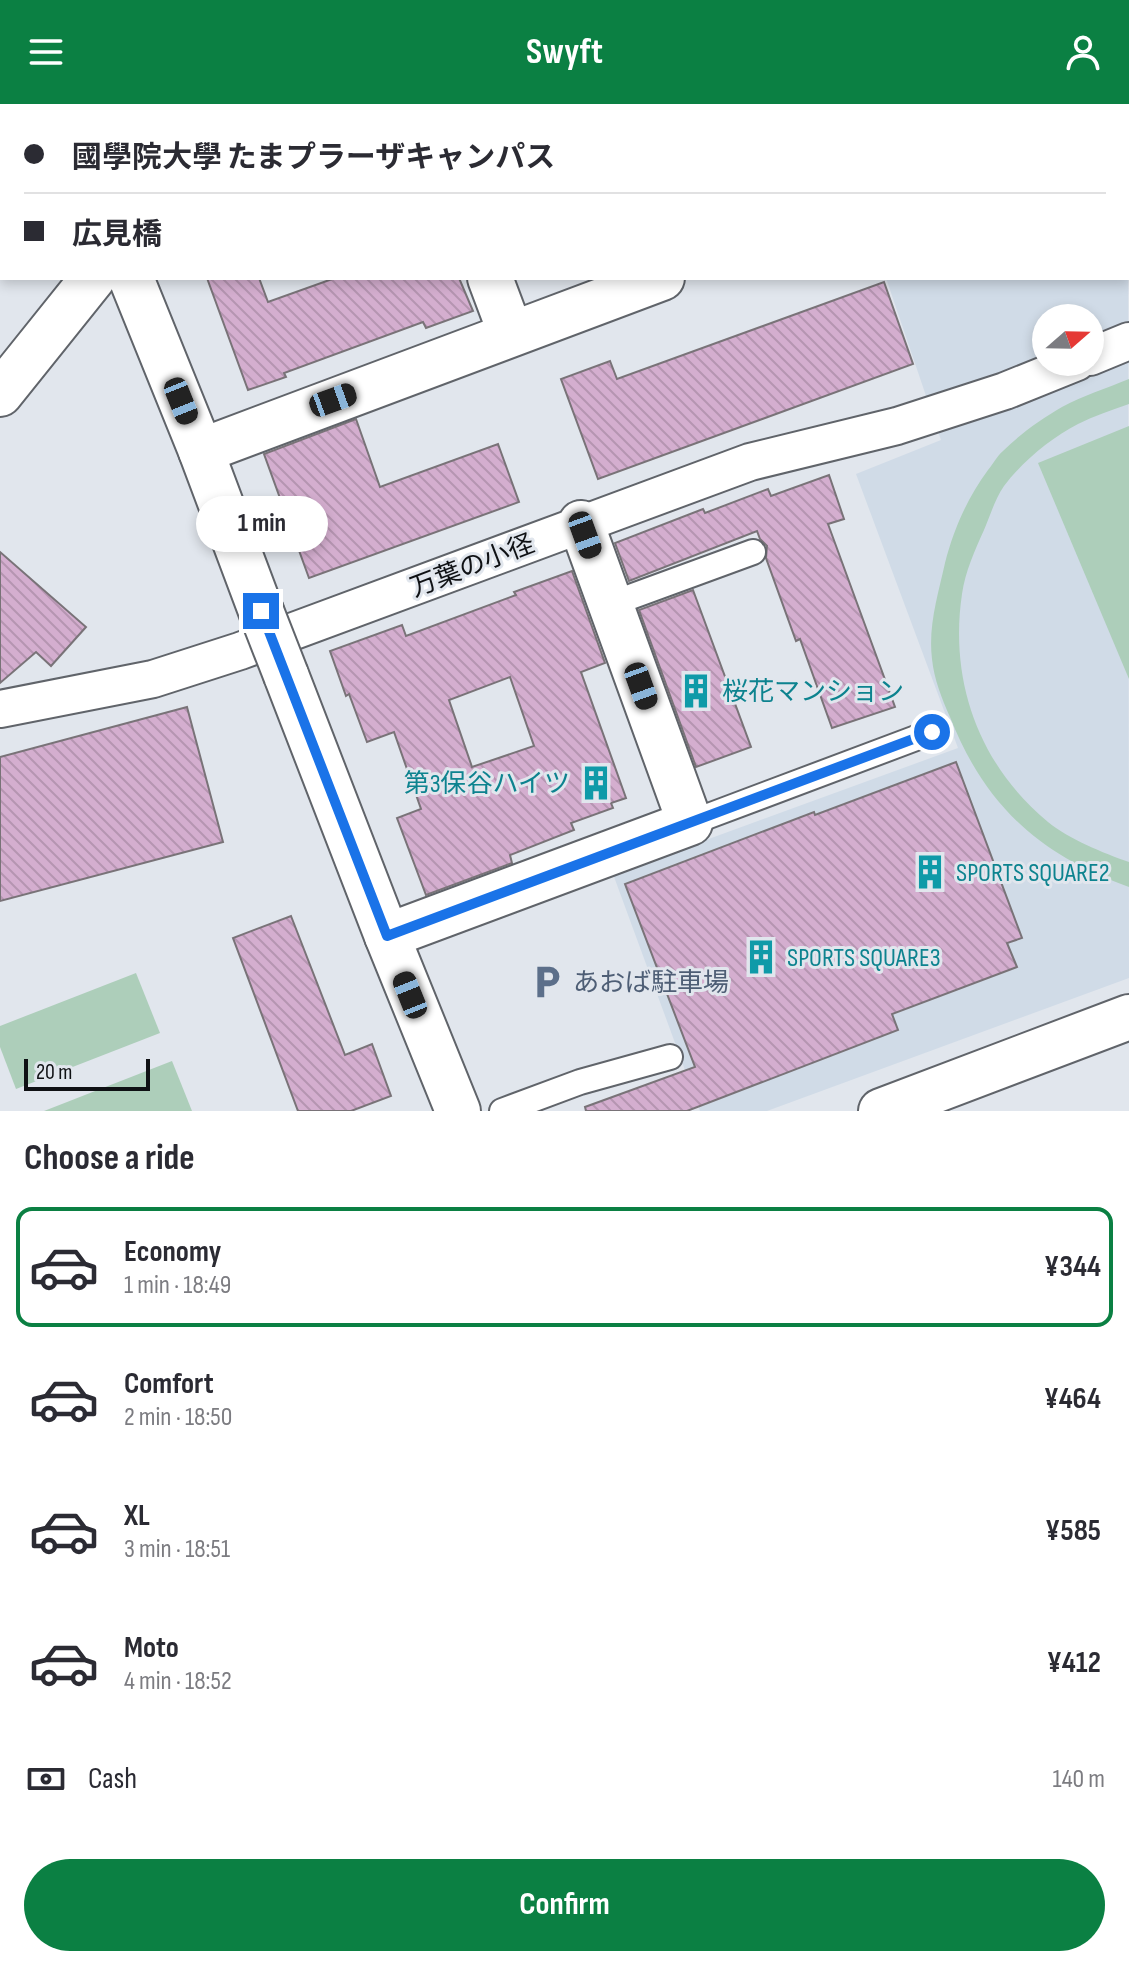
<!DOCTYPE html>
<meta charset="utf-8">
<style>
:root{--surface:#fff;--page:#f7f7f7;--text:#2b2b33;--muted:#7c7c81;--line:#e1e1e2;--accent:#0b8043}
body{margin:0;font-family:"Sofia Sans Condensed","Noto Sans JP",sans-serif;background:var(--page);color:var(--text);height:100vh;display:flex;flex-direction:column;font-size:30px;white-space:nowrap}
*{box-sizing:border-box;margin:0}
p{font-size:26px;color:var(--muted)}
.icon{flex:none;width:44px;height:44px;fill:none;stroke:currentColor;stroke-width:2;stroke-linecap:round;stroke-linejoin:round}
.map{position:relative;height:1007px;overflow:hidden}
.panel{display:flex;flex-direction:column;background:var(--surface);flex:1}
.panel>*{flex:none}
.guide{position:absolute;left:0px;top:0px;width:1130px;height:176px;box-shadow:0 4px 12px #0003;display:grid;align-content:center;height:176px;padding:0 24px;background:var(--surface)}
.needle{width:52px;rotate:70deg}
.buttons{position:absolute;left:1032px;top:200px;display:grid;gap:16px}
.buttons a{display:grid;place-items:center;width:72px;height:72px;border-radius:50%;background:var(--surface);box-shadow:0 4px 12px #0003;font-size:40px}
.scale{position:absolute;left:24px;bottom:20px;width:126px;box-sizing:border-box;padding-left:8px;border:4px solid #0f1114;border-top:0;font-size:22px;line-height:28px;white-space:nowrap;color:#0f1114;-webkit-text-stroke:6px #e1e6ed;paint-order:stroke}
.end{position:absolute;width:36px;height:36px;margin:-18px;border:10px solid #1a73e8;background:#fff;box-shadow:0 0 0 4px #fff}
.from{border-radius:50%}
.bubble{position:absolute;height:56px;border-radius:28px;background:var(--surface);box-shadow:0 4px 12px #0003;font-size:26px;font-weight:700;line-height:56px;text-align:center}
.car{position:absolute;width:24px;height:48px;margin:-24px -12px;border-radius:10px;box-shadow:0 0 6px 2px #0007;background:linear-gradient(#222 24%,#8ab4d8 0 40%,#222 0 76%,#8ab4d8 0 86%,#222 0)}
.guide b{display:flex;align-items:center;gap:28px;height:76px;font-size:30px}
.guide b+b{border-top:2px solid var(--line)}
.guide i{width:20px;height:20px;background:var(--text)}
ul{padding:0;list-style:none}
li{display:flex;align-items:center;gap:24px;height:120px;margin:0 16px 12px;padding:0 8px;border:4px solid transparent;border-radius:16px}
li div{flex:1}
li b{display:block;font-size:30px}
li em{font-style:normal;font-weight:700}
li.selected{border-color:var(--accent)}
li>.icon{width:72px;height:72px;stroke-width:1.5}
h2{padding:0 24px;font-size:36px;line-height:96px}
.pay{display:flex;align-items:center;gap:20px;height:88px;padding:0 24px;font-size:30px}
.pay p{margin-inline-start:auto}
.button{display:flex;gap:16px;margin-top:auto;padding:16px 24px}
.button a{flex:1;height:92px;border-radius:48px;background:var(--accent);color:#fff;font-size:32px;font-weight:700;line-height:92px;text-align:center}
header{display:flex;justify-content:space-between;align-items:center;height:104px;padding:0 24px;background:var(--accent);color:#fff;font-size:36px;font-weight:700}
.map>svg:first-child{display:block}
</style>
<header><svg class="icon" aria-label="menu" viewBox="0 0 24 24"><path d="M4 6h16M4 12h16M4 18h16"/></svg>Swyft<svg class="icon" aria-label="person" viewBox="0 0 24 24"><circle cx="12" cy="8" r="4"/><path d="M4 21q1-7 8-7t8 7"/></svg></header>
<div class="map">
<svg width="1129" height="1007" viewBox="0 0 1129 1007">
<defs>
<pattern id="building-back-hatch" width="6" height="6" patternUnits="userSpaceOnUse" patternTransform="scale(2)"><rect width="6" height="6" fill="#d4aecf"/><path d="M-1 5l2 2M0 0l6 6M5-1l2 2" fill="none" stroke="#b595b1"/></pattern>
</defs>
<rect width="100%" height="100%" fill="#e1e6ed"/>
<path fill="#d0dbe7" fill-rule="evenodd" d="M1128,21L1129,874L767,1007H700L613,770L958,644L856,370L941,336L886,174H1128ZM1046,214H1090V258H1046Z"/>
<g fill="#adceba">
<path d="M1129,275V300C1112,306 1094,312 1078,320C1051,334 1023,357 1004,382C995,395 990,412 984,426C975,446 965,468 962,490C949,577 979,661 1048,718C1069,735 1103,749 1129,758V783C1040,751 985,702 950,613C942,595 934,575 932,555C928,522 938,491 945,459C954,424 967,395 988,366C993,360 997,352 1003,347C1019,331 1041,315 1062,303C1082,292 1107,284 1129,275Z"/>
<path d="M1129,322V575L1038,359Z"/>
<path d="M136,869L160,929L16,985L0,943V922Z"/>
<path d="M172,957L192,1007H44Z"/>
</g>
<g fill="url(#building-back-hatch)" stroke="#797378" stroke-width="2" fill-rule="evenodd">
<path d="M207,174H259L268,198L335,174H459L473,207L426,224L423,218L284,269L286,273L248,286Z"/>
<path d="M884,178L913,260L598,375L561,275L610,257L617,275Z"/>
<path d="M356,315L380,383L498,340L519,398L309,474L264,350Z"/>
<path d="M829,371L844,415L828,420L895,603L832,624L800,535L796,537L766,454L767,442L760,435L757,427L629,477L615,439L703,405L705,409L768,385L771,392Z"/>
<path d="M0,448L86,523L51,562L36,548L0,579Z"/>
<path d="M572,467L605,559L581,568L626,694L611,699L613,704L571,719L574,726L510,751L512,759L426,791L397,714L421,705L394,628L367,638L349,590L346,592L330,547L402,521L406,532L516,491L514,488ZM510,573L534,642L472,663L449,596Z"/>
<path d="M693,486L751,643L696,663L639,506Z"/>
<path d="M187,603L223,738L0,797V653Z"/>
<path d="M956,658L1022,834L1007,839L1017,863L892,910L898,926L687,1007H586L585,1003L695,963L625,780L814,708L815,711Z"/>
<path d="M291,812L345,951L372,940L391,992L351,1007H298L233,834Z"/>
</g>
<g fill="none" stroke-linecap="round" stroke-linejoin="round">
<g stroke="#60646a" stroke-width="28">
<g id="service">
<path d="M611,500L753,448"/>
<path d="M690,719L932,628"/>
<path d="M502,1007L580,978L670,953"/>
</g>
</g>
<g stroke="#60646a" stroke-width="40">
<g id="pedestrian">
<path d="M1090,253L1129,237"/>
<path d="M0,605L153,575L240,547L750,358L897,322L1005,287L1077,258"/>
</g>
</g>
<g stroke="#60646a" stroke-width="48">
<g id="minor">
<path d="M421,0L422,2"/>
<path d="M667,0L668,2"/>
<path d="M1128,3H1129"/>
<path d="M0,52L2,53"/>
<path d="M490,174L511,230"/>
<path d="M201,347L662,174"/>
<path d="M387,832L690,719L581,419"/>
</g>
</g>
<g stroke="#60646a" stroke-width="48">
<g id="tertiary">
<path d="M231,2L233,0"/>
<path d="M131,174L201,347L261,507"/>
<path d="M0,290L93,174"/>
<path d="M286,571L387,832L458,1007"/>
<path d="M881,1007L1129,913"/>
</g>
</g>
<use href="#service" stroke="#fff" stroke-width="24"/>
<use href="#pedestrian" stroke="#fff" stroke-width="36"/>
<use href="#minor" stroke="#fff" stroke-width="44"/>
<use href="#tertiary" stroke="#fff" stroke-width="44"/>
<g stroke="#60646a" stroke-width="48" stroke-linecap="butt">
<path id="tertiary-bridge" d="M261,507L286,571"/>
</g>
<use href="#tertiary-bridge" stroke="#fff" stroke-width="44"/>
</g>
<g fill="none" stroke-linecap="round" stroke-linejoin="round">
<path stroke="#1a73e8" stroke-width="10" d="M261,507L387,832L932,628"/>
</g>
<defs>
<g id="building-bare" transform="scale(2.76)"><path d="M-4-6H4V6H1V3H-1V6H-4ZM-2.5-4.3h1.7v1.8h-1.7ZM.8-4.3h1.7v1.8H.8ZM-2.5-1h1.7V.8h-1.7ZM.8-1h1.7V.8H.8Z" fill="#0f9aa8" stroke="#e1e6ed" stroke-width="2.5" paint-order="stroke"/></g>
<g id="parking-bare" transform="scale(2.76)"><path d="M-3.5-5.5H1a3.5 3.5 0 0 1 0 7H-1V5.5H-3.5ZM-1-3.4V-.6H.8a1.4 1.4 0 0 0 0-2.8Z" fill="#5c6f8a" stroke="#e1e6ed" stroke-width="2.5" paint-order="stroke"/></g>
</defs>
<g fill-rule="evenodd">
<use href="#building-bare" x="696" y="587"/>
<use href="#building-bare" x="596" y="679"/>
<use href="#building-bare" x="930" y="768"/>
<use href="#building-bare" x="761" y="853"/>
<use href="#parking-bare" x="547" y="878"/>
</g>
<g text-anchor="middle" stroke-width="6" stroke-linejoin="round" paint-order="stroke">
<g font-size="26" fill="#0f1114" stroke="#e1e6ed">
<text transform="translate(472 461) rotate(-21)" y="9">万葉の小径</text>
</g>
<g font-size="26" fill="#0d838f" stroke="#e1e6ed" text-anchor="start">
<text x="722" y="596">桜花マンション</text>
<text x="570" y="688" text-anchor="end">第3保谷ハイツ</text>
<text x="956" y="777">SPORTS SQUARE2</text>
<text x="787" y="862">SPORTS SQUARE3</text>
</g>
<g font-size="26" fill="#4e5e75" stroke="#e1e6ed" text-anchor="start">
<text x="573" y="887">あおば駐車場</text>
</g>
</g>
</svg>
<div class="buttons">
<a><svg class="needle" viewBox="-14 -14 28 28"><path d="M0-13l5 13h-10z" fill="#e53935"/><path d="M0 13l5-13h-10z" fill="#7c7c81"/></svg></a>
</div>
<div class="scale">20 m</div>
<i class="end from" style="left:932px;top:628px"></i>
<i class="end" style="left:261px;top:507px"></i>
<div class="bubble" style="left:196px;top:392px;width:132px">1 min</div>
<i class="car" style="left:333px;top:296px;rotate:70deg"></i>
<i class="car" style="left:181px;top:297px;rotate:158deg"></i>
<i class="car" style="left:585px;top:431px;rotate:160deg"></i>
<i class="car" style="left:641px;top:582px;rotate:160deg"></i>
<i class="car" style="left:410px;top:891px;rotate:338deg"></i>
<div class="guide">
<b><i class="from"></i>國學院大學 たまプラーザキャンパス</b>
<b><i></i>広見橋</b>
</div>
</div>
<section class="panel">
<h2>Choose a ride</h2>
<ul>
<li class="selected"><svg class="icon" aria-label="car" viewBox="0 0 24 24"><path d="M5 17H2v-5l4-1 3-4h7l3 4 3 1v5h-3M9 17h6M6 11h13"/><circle cx="7" cy="17" r="2"/><circle cx="17" cy="17" r="2"/></svg><div><b>Economy</b><p>1 min · 18:49</p></div><em>¥344</em></li>
<li><svg class="icon" aria-label="car" viewBox="0 0 24 24"><path d="M5 17H2v-5l4-1 3-4h7l3 4 3 1v5h-3M9 17h6M6 11h13"/><circle cx="7" cy="17" r="2"/><circle cx="17" cy="17" r="2"/></svg><div><b>Comfort</b><p>2 min · 18:50</p></div><em>¥464</em></li>
<li><svg class="icon" aria-label="car" viewBox="0 0 24 24"><path d="M5 17H2v-5l4-1 3-4h7l3 4 3 1v5h-3M9 17h6M6 11h13"/><circle cx="7" cy="17" r="2"/><circle cx="17" cy="17" r="2"/></svg><div><b>XL</b><p>3 min · 18:51</p></div><em>¥585</em></li>
<li><svg class="icon" aria-label="car" viewBox="0 0 24 24"><path d="M5 17H2v-5l4-1 3-4h7l3 4 3 1v5h-3M9 17h6M6 11h13"/><circle cx="7" cy="17" r="2"/><circle cx="17" cy="17" r="2"/></svg><div><b>Moto</b><p>4 min · 18:52</p></div><em>¥412</em></li>
</ul>
<div class="pay"><svg class="icon" aria-label="cash" viewBox="0 0 24 24"><path d="M3 7h18v10H3z"/><circle cx="12" cy="12" r="2"/></svg>Cash<p>140 m</p></div>
<div class="button"><a>Confirm</a></div>
</section>
